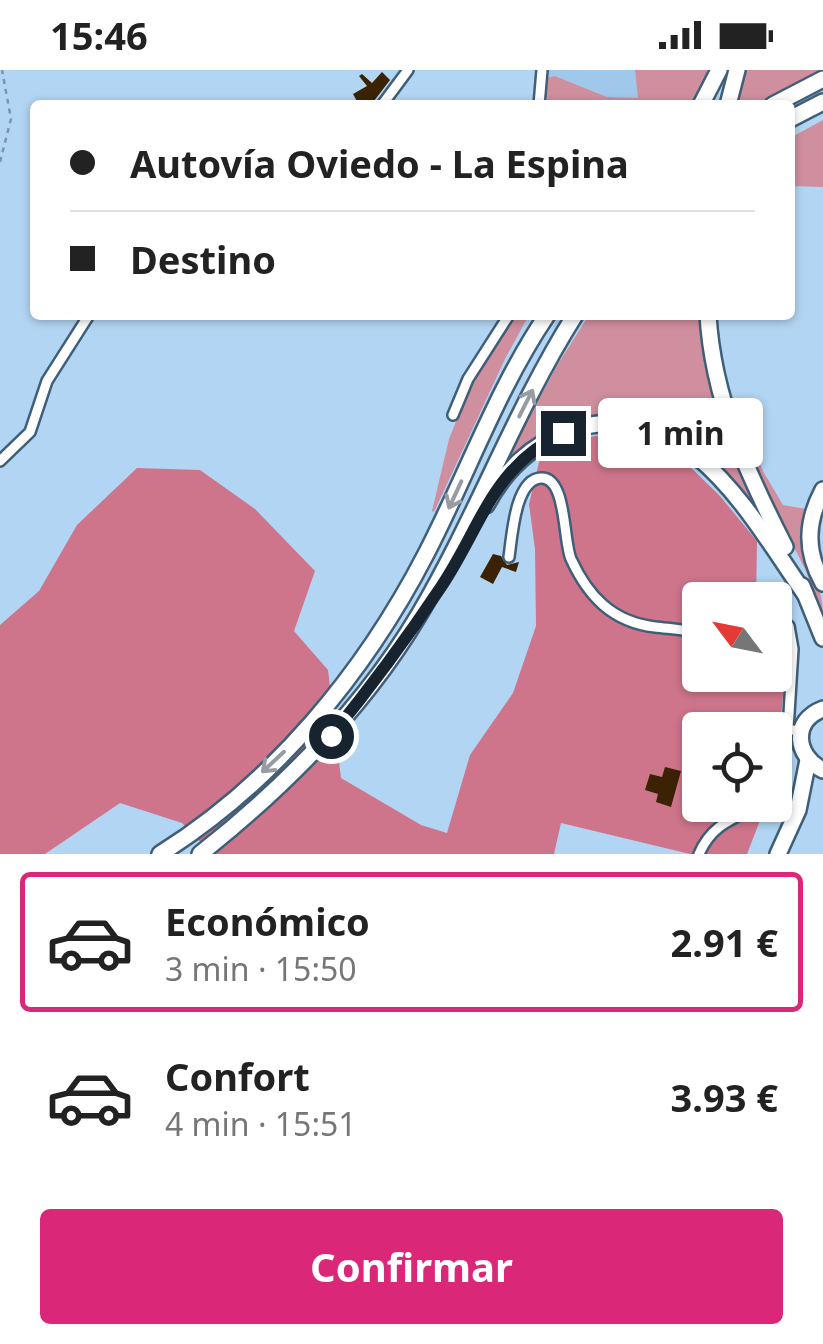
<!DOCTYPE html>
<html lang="es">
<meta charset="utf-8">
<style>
:root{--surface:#fff;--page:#f2f2f2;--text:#222;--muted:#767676;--line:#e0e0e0;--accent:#db2777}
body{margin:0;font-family:"Noto Sans",sans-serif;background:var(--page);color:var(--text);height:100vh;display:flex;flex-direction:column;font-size:38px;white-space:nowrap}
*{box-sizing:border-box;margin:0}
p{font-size:32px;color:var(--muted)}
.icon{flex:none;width:55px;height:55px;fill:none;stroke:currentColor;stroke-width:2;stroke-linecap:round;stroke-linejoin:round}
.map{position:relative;height:784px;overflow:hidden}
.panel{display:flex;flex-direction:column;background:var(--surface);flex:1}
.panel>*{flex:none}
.top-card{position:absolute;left:30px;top:30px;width:765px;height:220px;border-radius:10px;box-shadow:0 2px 8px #0004;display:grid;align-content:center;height:220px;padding:0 40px;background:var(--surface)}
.needle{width:65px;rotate:302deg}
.controls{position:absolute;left:682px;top:512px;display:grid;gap:20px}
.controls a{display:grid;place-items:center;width:110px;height:110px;border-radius:10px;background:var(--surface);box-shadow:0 2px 8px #0004;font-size:50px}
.end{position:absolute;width:45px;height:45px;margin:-22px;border:12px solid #172430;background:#fff;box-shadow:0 0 0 5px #fff}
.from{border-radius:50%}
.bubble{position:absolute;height:70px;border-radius:10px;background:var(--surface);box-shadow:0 2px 8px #0004;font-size:32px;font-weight:700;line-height:70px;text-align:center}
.top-card b{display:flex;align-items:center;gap:35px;height:95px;font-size:38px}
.top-card b+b{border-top:2px solid var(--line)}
.top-card i{width:25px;height:25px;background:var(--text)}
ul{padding:18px 0 0;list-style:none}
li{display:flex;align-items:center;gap:30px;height:140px;margin:0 20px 15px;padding:0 20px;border:5px solid transparent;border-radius:10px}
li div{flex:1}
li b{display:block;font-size:38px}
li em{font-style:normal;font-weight:700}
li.selected{border-color:var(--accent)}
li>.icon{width:90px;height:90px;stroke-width:1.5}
.cta{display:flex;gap:20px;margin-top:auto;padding:20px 40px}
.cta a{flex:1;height:115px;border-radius:10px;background:var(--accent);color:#fff;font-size:40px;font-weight:700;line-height:115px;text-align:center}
.status{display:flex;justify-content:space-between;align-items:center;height:70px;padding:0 50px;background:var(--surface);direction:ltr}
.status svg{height:28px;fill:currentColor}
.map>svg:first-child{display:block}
</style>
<div class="status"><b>15:46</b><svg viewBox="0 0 49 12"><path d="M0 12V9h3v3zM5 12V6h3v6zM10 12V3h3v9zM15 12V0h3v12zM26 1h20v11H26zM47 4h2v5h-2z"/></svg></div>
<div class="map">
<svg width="823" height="784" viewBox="0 0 823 784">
<rect width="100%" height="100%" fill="#b2d5f3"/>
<path fill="#a0c8ea" d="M547,0H635L639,28L607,27L555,6L547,8Z"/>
<g fill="#d08f9e">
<path d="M635,0H709L692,35H546L547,8L555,6L607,27L638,28Z"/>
<path d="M744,0H823L756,35H734Z"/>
<path d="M823,50V117L790,116V68Z"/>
<path d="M513,245H529L505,289L434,442L432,441L449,369L474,307Z"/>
<path d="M589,245H701C709,327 729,379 764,452L707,389L607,349L503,397L556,297Z"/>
<path d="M736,333L763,401L783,435L806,439C792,488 823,503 823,544L805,499L750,389L730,335Z"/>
</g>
<path fill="#ce758b" d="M610,364L645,368L682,389L720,426L757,471L756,530H700V605H775V578L786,592L775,713V660H700V735H766L747,784H690L561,753L554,784H212L182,753L120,733L45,784H0V555L39,521L77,455L137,398L200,400L255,439L315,501L294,561L328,600L341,708L421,755L447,763L470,685L513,623L536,556L535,479L529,434L540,388L575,369Z"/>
<g fill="#3b2205">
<path d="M382,2L390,10L371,35H359L353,24L367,16L359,6L362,4L372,13Z"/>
<path d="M493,484L501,486L507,495L519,492L516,502L502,497L493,514L480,507Z"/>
<path d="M665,697L681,701L671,737L656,732L658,724L645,720L650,704L662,707Z"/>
</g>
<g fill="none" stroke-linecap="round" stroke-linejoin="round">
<g stroke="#3f5e78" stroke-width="14">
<g id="street">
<path d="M382,35L408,0"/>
<path d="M539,35L542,0"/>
<path d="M453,345L468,309L509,245"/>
<path d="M0,391L30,362L47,311L89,245"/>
<path d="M509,487C512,467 515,409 541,408C567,407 563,471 571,489C588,526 612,552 655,557C671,559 685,559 700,564"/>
<path d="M775,544L789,556L793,579L788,660"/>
<path d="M775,722L781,711L788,660H793"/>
<path d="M699,784C712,754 733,749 760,735"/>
</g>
</g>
<g stroke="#3f5e78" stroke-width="20">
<g id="highway">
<path d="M701,35L719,0"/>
<path d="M728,35L737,0"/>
<path d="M773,35L823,9"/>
<path d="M790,49L823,32"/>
<path d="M708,245C713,330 747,402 785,477"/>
<path d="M823,420C806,452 805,481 823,513"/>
<path d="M486,435C504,401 532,374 569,361C685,320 751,447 805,524"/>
<path d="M802,516L823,568"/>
<path d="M823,639C791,651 795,686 823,700"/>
<path d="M160,784C274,713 365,602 426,484C467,405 497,319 547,245"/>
<path d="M200,784C286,716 364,638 420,543C477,446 515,340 575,245"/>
<path d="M778,784L798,740L808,690"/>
</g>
</g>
<path stroke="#7a95ad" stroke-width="2.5" stroke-dasharray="5 5" stroke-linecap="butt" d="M0,92L11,49L2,0"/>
<use href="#street" stroke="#fff" stroke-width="9"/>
<use href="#highway" stroke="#fff" stroke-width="15"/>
</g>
<defs><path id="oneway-shaft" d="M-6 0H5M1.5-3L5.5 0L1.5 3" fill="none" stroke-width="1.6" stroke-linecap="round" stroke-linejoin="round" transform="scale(2.5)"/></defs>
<g stroke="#979ca2">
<use href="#oneway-shaft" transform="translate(526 333) rotate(-63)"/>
<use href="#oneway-shaft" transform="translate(455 425) rotate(115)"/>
<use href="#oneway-shaft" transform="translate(273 692) rotate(137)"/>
</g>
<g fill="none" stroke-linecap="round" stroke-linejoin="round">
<path stroke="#172430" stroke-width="12" d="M331,666C370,618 407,568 441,517C482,456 491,398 563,363"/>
</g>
</svg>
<div class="controls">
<a><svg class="needle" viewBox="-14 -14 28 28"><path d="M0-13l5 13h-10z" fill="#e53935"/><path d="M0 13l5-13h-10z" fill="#767676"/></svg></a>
<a><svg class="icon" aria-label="locate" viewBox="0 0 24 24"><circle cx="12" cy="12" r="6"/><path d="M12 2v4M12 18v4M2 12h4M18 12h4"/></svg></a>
</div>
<i class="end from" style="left:331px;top:666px"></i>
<i class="end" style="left:563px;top:363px"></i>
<div class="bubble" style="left:598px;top:328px;width:165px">1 min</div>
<div class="top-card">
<b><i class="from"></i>Autovía Oviedo - La Espina</b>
<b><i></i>Destino</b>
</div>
</div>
<section class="panel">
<ul>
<li class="selected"><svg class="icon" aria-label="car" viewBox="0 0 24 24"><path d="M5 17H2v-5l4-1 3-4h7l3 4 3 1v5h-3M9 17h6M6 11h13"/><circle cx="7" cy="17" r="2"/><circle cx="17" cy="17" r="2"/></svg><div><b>Económico</b><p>3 min · 15:50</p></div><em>2.91 €</em></li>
<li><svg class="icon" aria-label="car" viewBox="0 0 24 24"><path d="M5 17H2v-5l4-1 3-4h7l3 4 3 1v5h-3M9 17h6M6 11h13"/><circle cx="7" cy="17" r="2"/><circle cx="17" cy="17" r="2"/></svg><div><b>Confort</b><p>4 min · 15:51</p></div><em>3.93 €</em></li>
</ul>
<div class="cta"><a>Confirmar</a></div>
</section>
